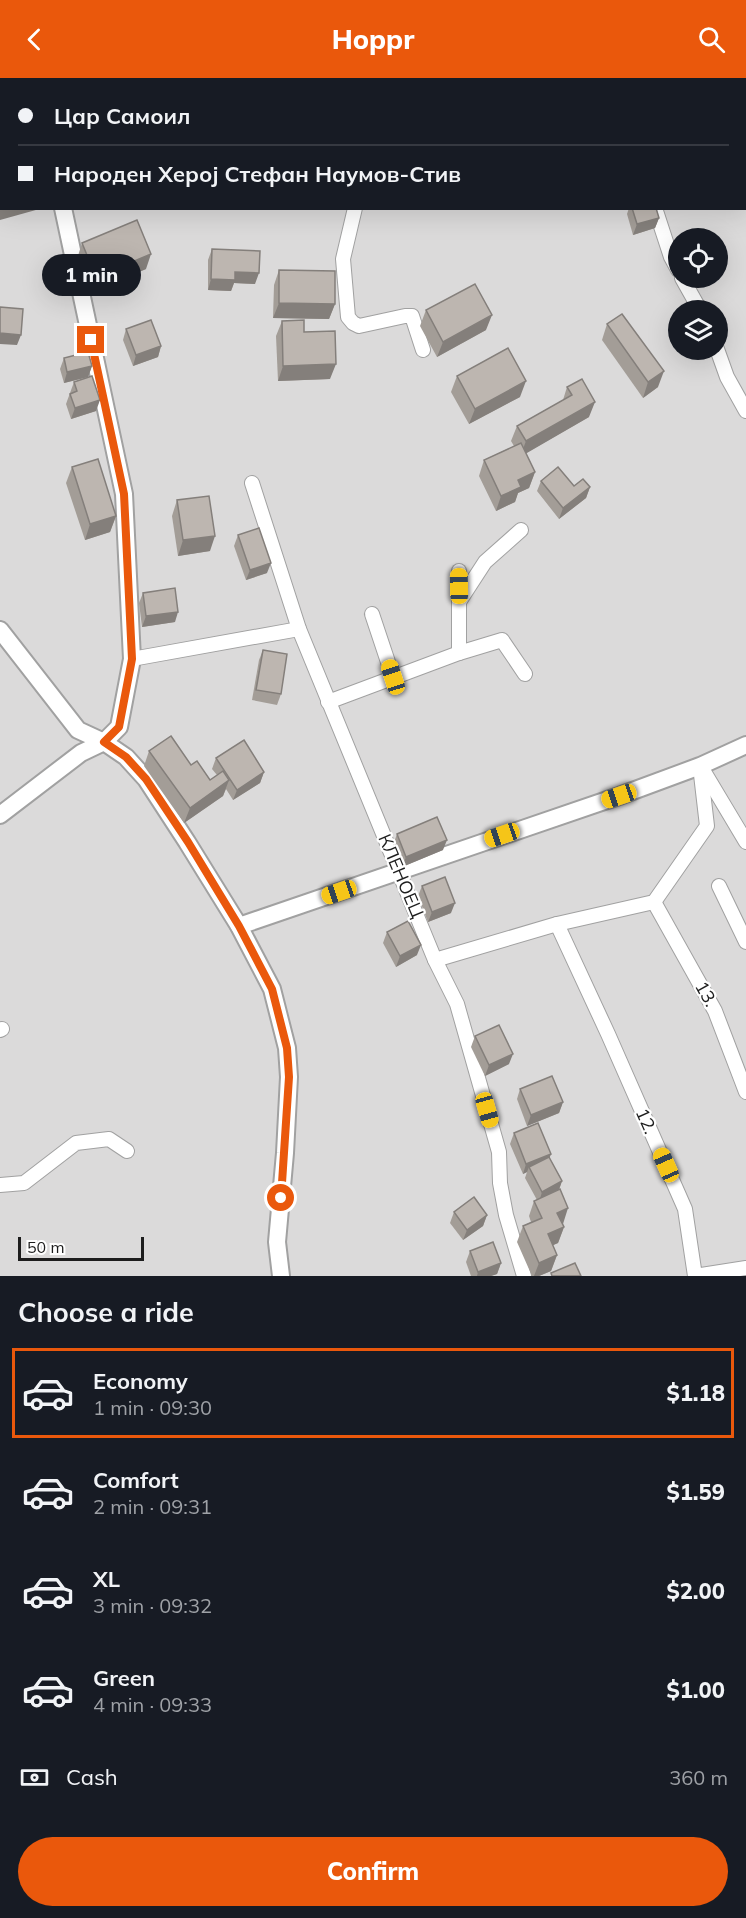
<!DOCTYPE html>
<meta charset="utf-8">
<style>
:root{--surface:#171b24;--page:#20242c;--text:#f1f3f6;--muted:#9ea1a6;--line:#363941;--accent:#ea580c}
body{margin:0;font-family:Mulish,sans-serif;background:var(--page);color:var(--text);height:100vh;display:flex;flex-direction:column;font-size:22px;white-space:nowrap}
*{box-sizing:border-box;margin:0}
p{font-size:20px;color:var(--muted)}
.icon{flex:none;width:33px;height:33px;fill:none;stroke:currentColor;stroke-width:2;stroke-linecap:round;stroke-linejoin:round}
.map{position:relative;height:1198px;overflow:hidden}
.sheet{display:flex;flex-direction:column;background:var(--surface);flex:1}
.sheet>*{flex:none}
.banner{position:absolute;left:0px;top:0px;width:747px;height:132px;box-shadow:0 6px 24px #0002;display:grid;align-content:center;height:132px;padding:0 18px;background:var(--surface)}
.fabs{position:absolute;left:668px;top:150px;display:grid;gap:12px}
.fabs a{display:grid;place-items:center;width:60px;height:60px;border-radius:50%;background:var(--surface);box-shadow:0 6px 24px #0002;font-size:30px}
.scale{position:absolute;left:18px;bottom:15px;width:126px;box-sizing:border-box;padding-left:6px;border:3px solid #1d1d1d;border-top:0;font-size:16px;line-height:21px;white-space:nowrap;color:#1d1d1d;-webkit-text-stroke:4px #fff;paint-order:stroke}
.end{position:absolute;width:27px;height:27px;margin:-14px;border:8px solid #ea580c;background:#fff;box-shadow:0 0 0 3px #fff}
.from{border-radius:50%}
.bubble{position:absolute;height:42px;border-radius:21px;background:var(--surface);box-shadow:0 6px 24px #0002;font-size:20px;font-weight:800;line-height:42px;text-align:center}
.car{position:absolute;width:18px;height:36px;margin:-18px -9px;border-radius:8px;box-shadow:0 0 4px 2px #0007;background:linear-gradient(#f5c518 24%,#345 0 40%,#f5c518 0 76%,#345 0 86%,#f5c518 0)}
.banner b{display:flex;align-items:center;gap:21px;height:57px;font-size:22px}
.banner b+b{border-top:2px solid var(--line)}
.banner i{width:15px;height:15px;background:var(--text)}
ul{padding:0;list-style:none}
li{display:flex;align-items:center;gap:18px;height:90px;margin:0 12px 9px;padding:0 6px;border:3px solid transparent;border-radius:0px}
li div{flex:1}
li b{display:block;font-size:22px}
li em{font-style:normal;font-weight:800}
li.selected{border-color:var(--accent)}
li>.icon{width:54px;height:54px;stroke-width:1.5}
h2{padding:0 18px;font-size:27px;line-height:72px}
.pay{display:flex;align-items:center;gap:15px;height:66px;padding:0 18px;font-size:22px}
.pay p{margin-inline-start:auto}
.primary-button{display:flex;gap:12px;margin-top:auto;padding:12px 18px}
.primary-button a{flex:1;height:69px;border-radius:36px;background:var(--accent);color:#fff;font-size:24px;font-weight:800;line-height:69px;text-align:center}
header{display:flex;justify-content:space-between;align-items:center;height:78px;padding:0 18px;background:var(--accent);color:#fff;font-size:27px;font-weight:800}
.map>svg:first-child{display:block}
</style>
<header><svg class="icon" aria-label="back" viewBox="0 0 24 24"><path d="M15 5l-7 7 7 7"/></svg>Hoppr<svg class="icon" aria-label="search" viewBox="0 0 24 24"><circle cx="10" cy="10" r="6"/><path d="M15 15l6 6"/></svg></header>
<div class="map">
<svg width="746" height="1198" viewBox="0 0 746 1198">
<rect width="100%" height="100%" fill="#edeae4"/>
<path fill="#dbdada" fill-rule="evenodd" d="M0,0H746V1198H0ZM2,2H746V130H2ZM678,160H717V200H678ZM678,232H717V272H678Z"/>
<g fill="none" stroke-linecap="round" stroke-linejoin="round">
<g stroke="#a1a1a1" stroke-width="16">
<g id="minor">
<path d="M340,0L362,2"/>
<path d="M632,0V2"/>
<path d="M236,2L250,0"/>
<path d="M460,2L476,0"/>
<path d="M0,66H2"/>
<path d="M355,130L343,181L348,239L353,245L359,248L405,238H412L423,272"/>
<path d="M655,130L671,179L678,192"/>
<path d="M682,200L700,232"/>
<path d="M717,271L727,299L746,333"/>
<path d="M252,405L299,551L435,882L457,926L499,1074L500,1105L506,1137L524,1198"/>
<path d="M459,524L485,484L521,452"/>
<path d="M372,536L393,599"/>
<path d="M459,575V493"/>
<path d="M132,581L299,551"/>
<path d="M328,624L459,575L502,562L525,596"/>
<path d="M703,692L746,764"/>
<path d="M719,808L746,864"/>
<path d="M654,824L715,933L746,1014"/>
<path d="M557,846L608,956L685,1131L695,1198L746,1190"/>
<path d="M435,882L557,846L654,824L707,748L700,688"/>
<path d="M0,952L2,951"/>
<path d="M0,1107L24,1105L76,1065L109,1061L127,1073"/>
</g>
</g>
<g stroke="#a1a1a1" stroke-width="20">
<g id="tertiary">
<path d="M43,0V2"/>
<path d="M0,552L78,652L104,664L126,679L146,701L187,764L239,848L272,911L287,970L289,999L285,1075L277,1164L281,1198"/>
<path d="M0,737L81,675L104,664L119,649L132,581L124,416L63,130"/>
<path d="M239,848L619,718L700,688L746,667"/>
</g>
</g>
<use href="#minor" stroke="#fff" stroke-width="14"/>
<use href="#tertiary" stroke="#fff" stroke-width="16"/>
</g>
<g fill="#a39d97">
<path d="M583,0H630L631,2H583Z"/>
<path d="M629,130H656L659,140L655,150L633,157L627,136Z"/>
<path d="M82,165L146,191L91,214L77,181Z"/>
<path d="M212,171L255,206L234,205L231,213L208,212V182Z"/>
<path d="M279,192L335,226L329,241L273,240L274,207Z"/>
<path d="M426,232L486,252L437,279L420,248Z"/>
<path d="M282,243L304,254L330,301L278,303L276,258Z"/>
<path d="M607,246L658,309L643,320L602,262Z"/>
<path d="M126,251L161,268L158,279L133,288L123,262Z"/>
<path d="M64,280L92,288L88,299L64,305L60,291Z"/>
<path d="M457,298L520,319L469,346L451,314Z"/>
<path d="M74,304L96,333L71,341L66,326Z"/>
<path d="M567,309L589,339L526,375L535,394L529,410L518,415L515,424L496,433L479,398L484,382L514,368L511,363L517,348L563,322Z"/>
<path d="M72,389L116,438L110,454L85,462L66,405Z"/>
<path d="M541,403L574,408L590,409L586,420L559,441L537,413Z"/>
<path d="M177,422L210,473L178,478L172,438Z"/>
<path d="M238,457L267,495L246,502L234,468Z"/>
<path d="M143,515L175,544L142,549L139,525Z"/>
<path d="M263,572L281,616L277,627L252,622L259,582Z"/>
<path d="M149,673L191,687L210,702L217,697L212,691L216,680L264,694L260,705L233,722L226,711L223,718L184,745L144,688Z"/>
<path d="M397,756L443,772L402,789L393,767Z"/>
<path d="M422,808L451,835L428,844L418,818Z"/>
<path d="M387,854L417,877L396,889L383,865Z"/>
<path d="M475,958L509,986L485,998L471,969Z"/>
<path d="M520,1011L563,1024L559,1035L527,1048L517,1021Z"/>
<path d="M514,1055L551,1076L549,1080L562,1103L559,1112L562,1146L564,1149L558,1165L553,1167L557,1177L551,1193L539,1198H532L517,1164L523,1148L531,1144L529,1138L534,1123L537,1122L525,1100L527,1094L523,1096L510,1066Z"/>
<path d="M454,1134L487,1137L483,1148L463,1162L450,1145Z"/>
<path d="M470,1173L501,1185L497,1196L491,1198H471L466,1184Z"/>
</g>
<g fill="#847f7b">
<path d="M0,128H2V130H43L0,142Z"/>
<path d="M659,140L655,150L633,157L637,146Z"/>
<path d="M151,176L146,191L91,214L96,199Z"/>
<path d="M235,194L259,195L255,206L234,205L231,213L208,212L211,201Z"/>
<path d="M279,225L335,226L329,241L273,240Z"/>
<path d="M492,237L486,252L437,279L443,264Z"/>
<path d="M0,255L21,257L17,267L0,266Z"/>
<path d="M161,268L158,279L133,288L136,277Z"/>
<path d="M336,286L330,301L278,303L283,288Z"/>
<path d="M92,288L88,299L64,305L67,294Z"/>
<path d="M664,293L658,309L643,320L648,304Z"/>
<path d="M526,303L520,319L469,346L475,331Z"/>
<path d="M100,322L96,333L71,341L75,330Z"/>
<path d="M595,324L589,339L520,379L526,363Z"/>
<path d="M535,394L529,410L518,415L515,424L496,433L501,418L518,402Z"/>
<path d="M590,409L586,420L559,441L563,430Z"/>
<path d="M116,438L110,454L85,462L90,446Z"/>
<path d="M215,458L210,473L178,478L183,462Z"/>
<path d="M271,485L267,495L246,502L250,492Z"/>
<path d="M178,534L175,544L142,549L146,538Z"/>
<path d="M264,694L260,705L233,722L237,712Z"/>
<path d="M229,702L223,718L184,745L190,730Z"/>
<path d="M447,762L443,772L402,789L406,779Z"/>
<path d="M455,825L451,835L428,844L432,834Z"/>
<path d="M421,867L417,877L396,889L400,878Z"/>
<path d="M513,976L509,986L485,998L489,987Z"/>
<path d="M563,1024L559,1035L527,1048L531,1037Z"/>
<path d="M551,1076L547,1086L529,1089L527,1094L523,1096L526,1086Z"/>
<path d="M562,1103L558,1114L539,1124L542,1114Z"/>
<path d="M568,1130L563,1146L552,1151L557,1135Z"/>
<path d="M487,1137L483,1148L463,1162L467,1152Z"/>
<path d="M564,1149L558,1165L542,1172L548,1156Z"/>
<path d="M557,1177L551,1193L539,1198H534L539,1185Z"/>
<path d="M501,1185L497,1196L491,1198H477L478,1194Z"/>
</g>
<g fill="#bdb6b0" stroke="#847f7b" stroke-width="1.5">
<rect x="530" y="0" width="34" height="2"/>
<path d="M591,0H630L631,2H592Z"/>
<rect x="0" y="109" width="2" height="19"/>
<path d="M632,130H656L659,140L637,146Z"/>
<path d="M137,142L151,176L96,199L82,165Z"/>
<path d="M212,171L260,173L259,195L235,194V202L211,201Z"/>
<path d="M279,192L335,193V226L279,225Z"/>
<path d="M475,206L492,237L443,264L426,232Z"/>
<path d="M0,229L23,231L21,257L0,255Z"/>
<path d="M622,236L664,293L648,304L607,246Z"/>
<path d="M151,242L161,268L136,277L126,251Z"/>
<path d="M304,242V254L335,253L336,286L283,288L282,243Z"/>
<path d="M508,270L526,303L475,331L457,298Z"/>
<path d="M88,274L92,288L67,294L64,280Z"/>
<path d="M92,298L100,322L75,330L70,316L77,313L74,304Z"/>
<path d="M582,301L595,324L526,363L517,348L572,317L567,309Z"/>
<path d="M521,365L535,394L518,402L521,409L501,418L484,382Z"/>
<path d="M98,381L116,438L90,446L72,389Z"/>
<path d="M558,389L574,408L583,401L590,409L563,430L541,403Z"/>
<path d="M209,418L215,458L183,462L177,422Z"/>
<path d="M259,450L271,485L250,492L238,457Z"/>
<path d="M175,510L178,534L146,538L143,515Z"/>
<path d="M263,572L287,576L281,616L256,612Z"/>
<path d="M171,658L191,687L197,683L210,702L223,693L229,702L190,730L149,673Z"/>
<path d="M244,662L264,694L237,712L216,680Z"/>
<path d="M437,739L447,762L406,779L397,756Z"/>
<path d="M445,799L455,825L432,834L422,808Z"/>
<path d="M408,843L421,867L400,878L387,854Z"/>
<path d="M499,947L513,976L489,987L475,958Z"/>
<path d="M552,998L563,1024L531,1037L520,1011Z"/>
<path d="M538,1045L551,1076L526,1086L514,1055Z"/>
<path d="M549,1079L562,1103L542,1114L529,1089Z"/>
<path d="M560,1111L568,1130L557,1135L564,1149L548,1156L557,1177L539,1185L523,1148L542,1140L534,1123Z"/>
<path d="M474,1119L487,1137L467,1152L454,1134Z"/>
<path d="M493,1164L501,1185L478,1194L470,1173Z"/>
<path d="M575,1185L581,1198H552L551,1195Z"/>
</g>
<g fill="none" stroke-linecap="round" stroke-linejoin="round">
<path stroke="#ea580c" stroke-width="8" d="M91,262L124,416L132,581L119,649L104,664L126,679L146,701L188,764L239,848L272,911L287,970L289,999L281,1120"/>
</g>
<g text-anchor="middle" stroke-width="4.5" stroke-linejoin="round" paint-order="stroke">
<g font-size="18" fill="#1d1d1d" stroke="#fff">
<text transform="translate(401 798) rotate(67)" y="6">КЛЕНОЕЦ</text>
<text transform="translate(706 916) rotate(61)" y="6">13.</text>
<text transform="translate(646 1043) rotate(66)" y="6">12.</text>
</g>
</g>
</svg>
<div class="fabs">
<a><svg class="icon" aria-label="locate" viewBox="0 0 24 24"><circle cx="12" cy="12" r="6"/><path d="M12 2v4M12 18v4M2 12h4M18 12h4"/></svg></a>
<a><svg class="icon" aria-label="layers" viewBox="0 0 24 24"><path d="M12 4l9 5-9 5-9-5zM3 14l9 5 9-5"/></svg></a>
</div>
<div class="scale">50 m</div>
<i class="end from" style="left:281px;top:1120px"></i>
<i class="end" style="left:91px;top:262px"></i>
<div class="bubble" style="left:42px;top:176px;width:99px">1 min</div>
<i class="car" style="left:459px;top:508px;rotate:359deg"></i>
<i class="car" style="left:393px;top:599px;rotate:342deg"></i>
<i class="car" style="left:619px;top:718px;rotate:251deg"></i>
<i class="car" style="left:502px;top:757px;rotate:251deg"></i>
<i class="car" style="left:339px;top:814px;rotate:251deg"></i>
<i class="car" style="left:487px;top:1032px;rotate:164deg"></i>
<i class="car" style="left:666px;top:1087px;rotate:336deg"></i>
<div class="banner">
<b><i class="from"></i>Цар Самоил</b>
<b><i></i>Народен Херој Стефан Наумов-Стив</b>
</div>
</div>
<section class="sheet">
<h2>Choose a ride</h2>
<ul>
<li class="selected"><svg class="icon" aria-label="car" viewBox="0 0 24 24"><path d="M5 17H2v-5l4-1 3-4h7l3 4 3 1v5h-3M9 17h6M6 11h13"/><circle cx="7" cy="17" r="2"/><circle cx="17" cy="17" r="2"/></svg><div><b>Economy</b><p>1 min · 09:30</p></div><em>$1.18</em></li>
<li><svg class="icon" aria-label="car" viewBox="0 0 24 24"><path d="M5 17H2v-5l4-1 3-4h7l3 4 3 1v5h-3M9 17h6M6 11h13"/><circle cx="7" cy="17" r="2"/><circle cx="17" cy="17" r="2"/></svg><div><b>Comfort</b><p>2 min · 09:31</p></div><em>$1.59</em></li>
<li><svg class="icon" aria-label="car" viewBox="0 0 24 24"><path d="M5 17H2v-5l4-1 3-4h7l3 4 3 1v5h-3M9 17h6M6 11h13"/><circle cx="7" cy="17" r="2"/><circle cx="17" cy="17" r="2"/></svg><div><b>XL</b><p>3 min · 09:32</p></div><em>$2.00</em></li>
<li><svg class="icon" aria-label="car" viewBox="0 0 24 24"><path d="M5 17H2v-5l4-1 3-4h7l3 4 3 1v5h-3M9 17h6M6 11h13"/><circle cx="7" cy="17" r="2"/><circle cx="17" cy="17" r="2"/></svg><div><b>Green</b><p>4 min · 09:33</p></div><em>$1.00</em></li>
</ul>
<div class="pay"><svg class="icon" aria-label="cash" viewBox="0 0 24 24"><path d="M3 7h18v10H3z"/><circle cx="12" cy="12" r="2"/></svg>Cash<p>360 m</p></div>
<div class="primary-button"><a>Confirm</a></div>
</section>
